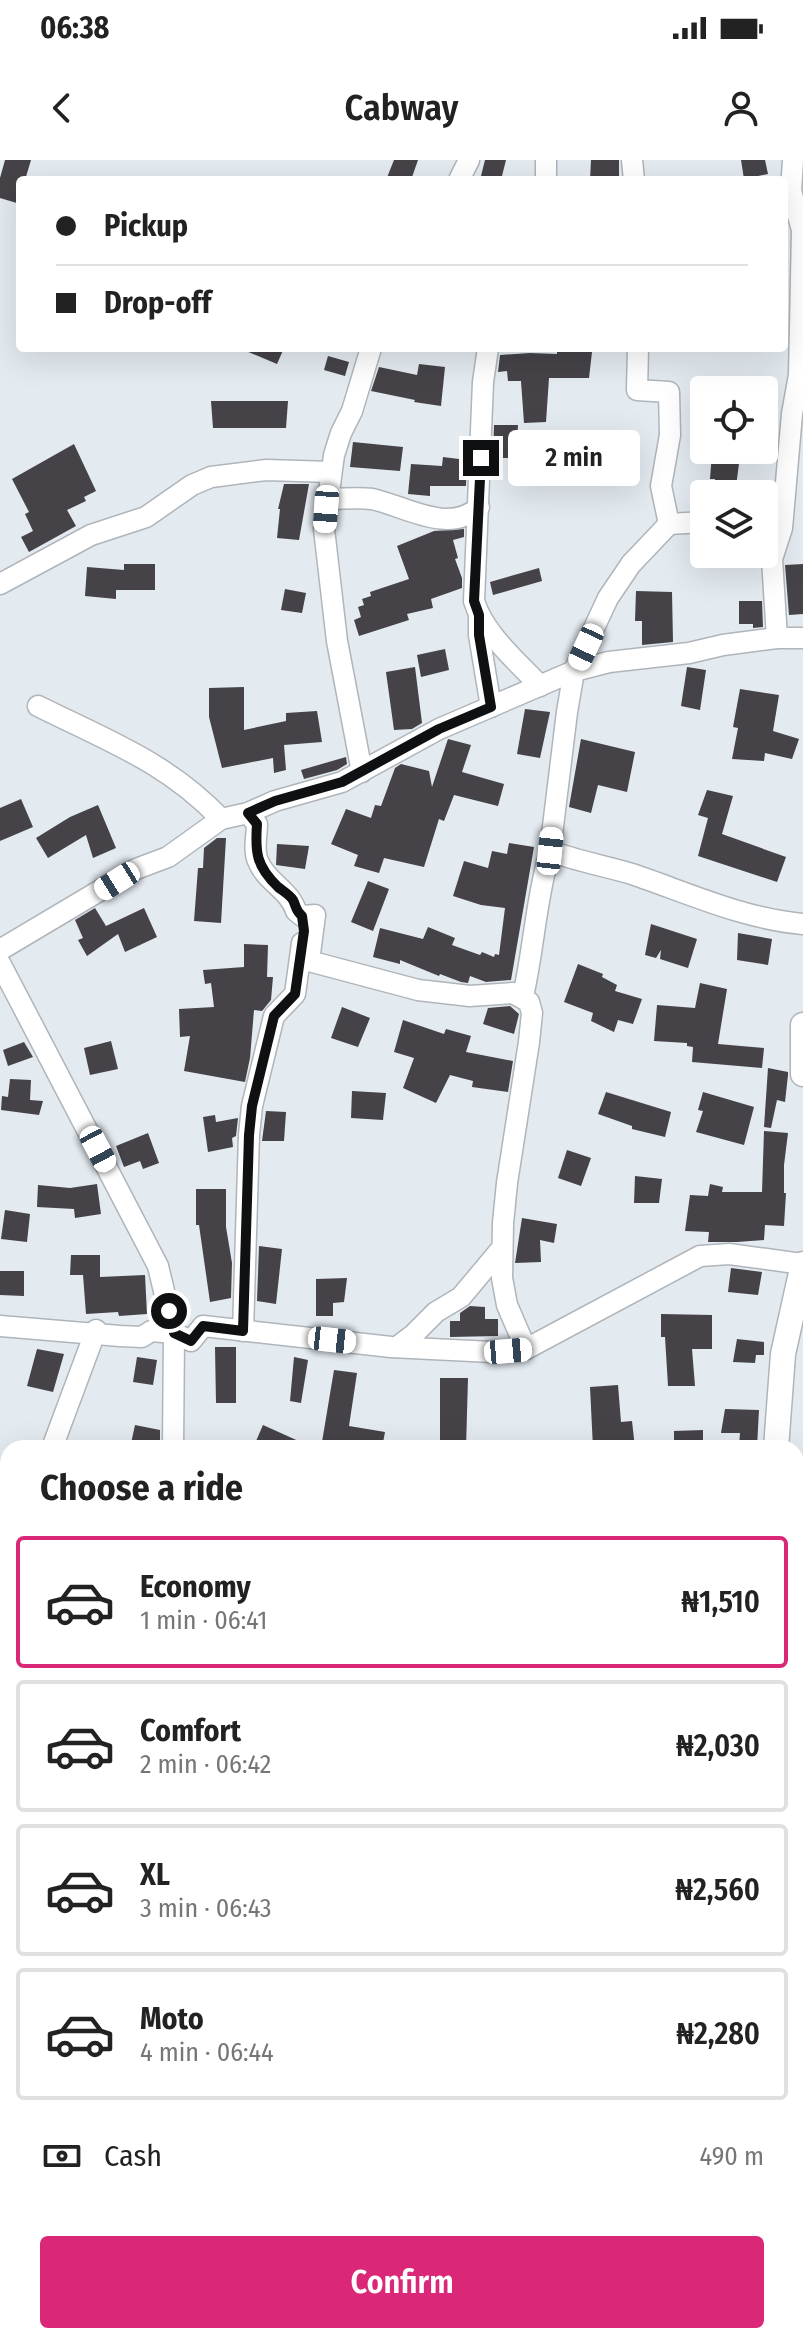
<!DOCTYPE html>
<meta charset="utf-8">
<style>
:root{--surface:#fff;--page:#f6f6f6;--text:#222;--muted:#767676;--line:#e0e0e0;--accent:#db2777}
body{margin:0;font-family:"Fira Sans Condensed",sans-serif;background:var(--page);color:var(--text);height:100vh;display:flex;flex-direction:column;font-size:30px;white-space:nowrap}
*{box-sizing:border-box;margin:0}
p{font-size:26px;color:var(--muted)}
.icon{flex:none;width:44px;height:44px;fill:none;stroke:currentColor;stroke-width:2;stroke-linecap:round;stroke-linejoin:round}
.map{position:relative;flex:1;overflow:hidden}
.panel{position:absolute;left:0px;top:1280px;width:804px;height:904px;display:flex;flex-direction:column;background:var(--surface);border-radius:24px 24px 0 0;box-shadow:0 8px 32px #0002}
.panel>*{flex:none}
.top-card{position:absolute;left:16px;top:16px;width:772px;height:176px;border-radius:8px;box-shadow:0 8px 32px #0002;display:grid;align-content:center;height:176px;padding:0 40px;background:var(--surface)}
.tools{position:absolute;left:690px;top:216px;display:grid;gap:16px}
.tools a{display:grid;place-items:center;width:88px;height:88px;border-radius:8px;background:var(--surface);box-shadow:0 8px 32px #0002;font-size:40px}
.end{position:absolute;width:36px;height:36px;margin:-18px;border:10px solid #0e1012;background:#fff;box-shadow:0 0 0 4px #fff}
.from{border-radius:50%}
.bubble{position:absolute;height:56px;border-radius:8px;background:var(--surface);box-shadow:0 8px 32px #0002;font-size:26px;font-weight:600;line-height:56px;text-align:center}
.car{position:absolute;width:24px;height:48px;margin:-24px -12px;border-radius:10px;box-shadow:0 0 6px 2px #0007;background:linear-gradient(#fff 24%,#345 0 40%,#fff 0 76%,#345 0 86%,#fff 0)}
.top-card b{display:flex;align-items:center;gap:28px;height:76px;font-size:30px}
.top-card b+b{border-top:2px solid var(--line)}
.top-card i{width:20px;height:20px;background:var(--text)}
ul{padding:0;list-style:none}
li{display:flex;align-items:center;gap:24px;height:132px;margin:0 16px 12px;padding:0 24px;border:4px solid var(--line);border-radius:8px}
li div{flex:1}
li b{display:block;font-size:30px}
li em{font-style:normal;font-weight:600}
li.active{border-color:var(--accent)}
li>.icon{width:72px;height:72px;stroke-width:1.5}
h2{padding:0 40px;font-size:36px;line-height:96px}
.pay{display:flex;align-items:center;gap:20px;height:88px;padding:0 40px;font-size:30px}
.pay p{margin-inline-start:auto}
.button{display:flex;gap:16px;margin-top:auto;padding:16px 40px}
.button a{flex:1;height:92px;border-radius:8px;background:var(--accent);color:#fff;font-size:32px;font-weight:600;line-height:92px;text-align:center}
.status{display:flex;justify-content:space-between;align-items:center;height:56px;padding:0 40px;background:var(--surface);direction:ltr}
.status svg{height:22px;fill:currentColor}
header{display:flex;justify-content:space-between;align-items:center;height:104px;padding:0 40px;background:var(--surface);font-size:36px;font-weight:600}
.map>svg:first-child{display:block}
</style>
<div class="status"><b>06:38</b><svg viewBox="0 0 49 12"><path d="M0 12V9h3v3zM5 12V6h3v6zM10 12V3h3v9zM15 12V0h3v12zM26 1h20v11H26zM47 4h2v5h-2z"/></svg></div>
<header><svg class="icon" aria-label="back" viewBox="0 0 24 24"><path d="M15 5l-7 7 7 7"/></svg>Cabway<svg class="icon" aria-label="person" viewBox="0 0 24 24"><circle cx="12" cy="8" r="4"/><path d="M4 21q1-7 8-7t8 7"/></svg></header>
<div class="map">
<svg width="803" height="2184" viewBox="0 0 803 2184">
<rect width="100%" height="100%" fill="#e3eaf0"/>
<g fill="#454248">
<path d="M5,0H31L25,20H20V44L0,38V18Z"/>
<path d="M394,0H418L411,20H386Z"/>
<path d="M485,0H506L501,20H480Z"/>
<path d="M591,0H619V20H590Z"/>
<path d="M741,0H765L768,14L744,19Z"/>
<path d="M239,188H284L277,204Z"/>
<path d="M557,189L592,192L589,218H549L546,262L524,263L521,221H508L507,211L498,212L500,195L530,193L557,194Z"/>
<path d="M328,196L349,202L345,216L324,210Z"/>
<path d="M419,204L445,207L441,246L414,242L415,240L371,231L379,207L417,215Z"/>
<path d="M211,241H288L286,268H213Z"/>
<path d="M494,265H518L516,298H493Z"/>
<path d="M353,282L403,287L400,311L350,307Z"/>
<path d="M74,284L96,331L84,337L86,341L67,350L76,366L29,392L21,377L33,371L25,354L29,352L12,319Z"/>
<path d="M712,293L740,296L735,334H714L715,319H710Z"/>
<path d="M443,297L467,300L466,326H430V336L408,334L411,304L442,306Z"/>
<path d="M284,324H309L299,380L277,378L280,349H278Z"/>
<path d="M464,369V377L453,380L458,398L455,399L462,418V428L431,439L433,448L407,454L409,460L359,476L354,460L361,457L358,447L364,445L362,439L371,436L370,432L409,419L397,386L434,371Z"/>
<path d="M124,404H155V430H116V439L85,436L87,407L124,410Z"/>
<path d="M803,404V454L789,455L785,405Z"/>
<path d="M539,408L542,421L493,435L490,422Z"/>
<path d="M285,429L306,433L302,453L281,450Z"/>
<path d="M636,431L672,432L673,482L642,485V461H635Z"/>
<path d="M739,441H762L763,467L753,468V464H739Z"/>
<path d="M445,489L449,510L421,517L417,495Z"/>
<path d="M415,507L422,563L412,569L394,570L386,512Z"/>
<path d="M687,507L706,510L700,550L681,546Z"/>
<path d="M244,527V570L286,561V553L317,551L322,582L284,585L286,610L274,613L273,598L222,608L209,557V528Z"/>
<path d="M740,529L779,535L773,571L799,579L792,599L765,593L764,601L732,599L738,568L733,567Z"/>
<path d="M525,549L550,552L540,598L517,594Z"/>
<path d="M448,579L471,585L462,612L504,624L498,646L454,635L444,661L439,659L424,707L384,698L379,713L354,706L358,695L331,684L346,649L371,658L375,645L381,646L395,608L401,604L429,611L432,627Z"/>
<path d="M581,579L635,592L627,632L598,625L591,653L569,647Z"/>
<path d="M346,597L347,604L337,610L304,619L301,610Z"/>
<path d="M707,630L733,636L722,674L786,697L777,722L698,696L708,658L698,655Z"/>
<path d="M21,639L33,667L0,681V648Z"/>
<path d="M98,645L116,688L93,698L86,675L48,698L36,678L70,657Z"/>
<path d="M217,678H226L221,763L194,761L198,708H203L204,688Z"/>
<path d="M509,683L534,687L511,820L486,822L470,816L468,823L461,822L440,814L439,816L400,800V804L373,797L380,768L423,779L428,767L455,778L452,785L480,795L482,792L494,797L495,794L499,795L505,748L481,745L453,736L464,701L488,708L492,691L507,694Z"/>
<path d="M277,684L309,686L305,709L276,705Z"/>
<path d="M368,721L389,729L373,771L351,762Z"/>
<path d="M95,748L106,766L144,748L157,777L125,792L118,774L87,796L78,780L83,778L75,760Z"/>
<path d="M651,764L697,779L688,808L660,799L661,790L656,798L645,795Z"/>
<path d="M738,773L772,779L768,805L737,800Z"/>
<path d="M244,784L268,785L267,817H273L271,840L262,851L254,850L250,898L245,922L184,911L190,876L180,877L179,849L214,847L211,823L205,824L203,810L244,807Z"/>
<path d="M578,804L603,814L602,817L617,825L615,831L642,839L633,864L618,860L614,872L591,861L593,853L564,842Z"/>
<path d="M700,823L727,829L718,884L764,888L762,908L692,902L693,887L687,886V883L654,881L657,845L695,848Z"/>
<path d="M510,846L519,854L514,874L483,864L488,848Z"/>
<path d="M342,847L370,858L358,887L331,878Z"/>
<path d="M403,860L444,874L446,869L471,876L466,892L513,901L508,932L472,927L473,921L450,915L436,943L403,928L414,898L394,892Z"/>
<path d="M111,881L118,909L90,915L84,888Z"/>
<path d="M24,882L33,897L8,906L3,890Z"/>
<path d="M768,908L788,912V915L785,942L777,940L771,968L764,967Z"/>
<path d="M10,919L31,920L30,940L43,941L39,955L1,950L2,936L8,937Z"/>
<path d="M352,931L386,933L383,960L351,958Z"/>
<path d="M606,932L671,952L665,977L632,969V966L598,954Z"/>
<path d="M703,932L754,947L744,985L696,972L703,951L698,950Z"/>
<path d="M266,951L286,952L284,981H262Z"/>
<path d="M215,955L216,962L238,958L236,976L232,978L233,987L208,992L203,957Z"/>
<path d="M764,971L788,973L784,1005V1033H786L784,1066L765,1065L764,1080L737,1082H708L709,1072L685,1071L690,1035L708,1036L710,1024L723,1027L722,1032H762Z"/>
<path d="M148,973L159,1003L143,1009L140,1001L124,1007L116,986Z"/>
<path d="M567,990L591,998L581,1026L558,1018Z"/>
<path d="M635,1016L662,1019L659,1043H634Z"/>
<path d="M97,1024L101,1054L75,1058L74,1049L37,1047L38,1025L70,1028Z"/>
<path d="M196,1029H226V1067L232,1103L231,1138L210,1142L199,1065H196Z"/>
<path d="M5,1050L30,1054L27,1082L1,1079Z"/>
<path d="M522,1058L557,1064L554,1083L540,1080L541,1102L515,1103Z"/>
<path d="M259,1086L282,1089L276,1144L257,1141Z"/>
<path d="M71,1095H100V1117L145,1115L147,1154L119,1156L118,1152L86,1154L83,1115H70Z"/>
<path d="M731,1108L762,1112L758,1135L728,1132Z"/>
<path d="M0,1111H24V1136L0,1135Z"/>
<path d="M347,1118L344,1142L333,1143V1156H316V1119Z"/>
<path d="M470,1146L485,1147V1159H498V1176L450,1177V1161H460V1153Z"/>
<path d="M661,1154L712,1155V1189H692L695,1226H668L665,1177H661Z"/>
<path d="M737,1179L764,1182V1195H756L755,1203L733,1202Z"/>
<path d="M215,1187H236V1243H216Z"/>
<path d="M37,1189L64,1194L53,1232L27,1226Z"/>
<path d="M137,1197L157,1200L153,1225L133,1222Z"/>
<path d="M294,1197L308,1200L301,1243L290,1241Z"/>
<path d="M334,1210L357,1213L349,1266L385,1272L382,1288H321Z"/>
<path d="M440,1218H468L466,1288H440Z"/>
<path d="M618,1225L621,1262L632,1261L635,1288H593L590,1227Z"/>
<path d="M725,1249L759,1250L757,1287H739L740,1273H721Z"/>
<path d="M135,1265L160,1270V1288H130Z"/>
<path d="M263,1265L314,1288H253Z"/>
<path d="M703,1270V1283L674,1284V1271Z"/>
</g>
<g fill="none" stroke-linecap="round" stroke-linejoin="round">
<g stroke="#afb5ba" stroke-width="23">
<g id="minor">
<path d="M546,0V20"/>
<path d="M632,0L634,20"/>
<path d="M459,20L469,0"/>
<path d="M488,188L483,222L474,441C484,474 517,501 540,526"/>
<path d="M638,188L637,230L669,232L670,275L661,326L669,364L704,362"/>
<path d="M328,339C343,339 358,337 372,339C405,346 449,375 479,347"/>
<path d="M669,364L631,404L608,438L574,511L567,552L550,691C577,701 605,706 632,714C688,733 744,759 803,764"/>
<path d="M0,424L91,375L146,357L192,325L211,317L266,310L331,312"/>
<path d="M479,455V475L491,547"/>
<path d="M777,478L772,399L782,368L792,254L799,215L802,70L791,31L793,0"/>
<path d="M38,546C106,580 167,602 221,659L248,653L275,641L342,622L439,569L574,511L609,502L689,493L723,485L777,478H803"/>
<path d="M362,612L337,481L324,369L334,295L341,273L352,251L371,188"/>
<path d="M248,653L257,664C257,675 253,690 258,701C266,722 290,730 296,751L302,756L315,755L309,801L418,830L470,836L513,833L529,842L532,853L529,882L507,1023L503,1063L502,1118L507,1145L526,1189"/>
<path d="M0,790L136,709L168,697L221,659"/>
<path d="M0,803L158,1106L174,1173L173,1288"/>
<path d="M523,836C534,788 536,738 550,691"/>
<path d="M0,1166L120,1176L142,1177L151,1171L174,1173L191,1181L203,1166L391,1187L492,1192L526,1189L700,1096L729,1094L803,1104"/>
<path d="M243,1171L249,975L252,946L274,856L295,834L302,783"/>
<path d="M397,1187L413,1175L436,1152L461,1137L502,1088"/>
<path d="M52,1288L96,1170"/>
<path d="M796,1366L803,1365"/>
<path d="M0,1430L8,1406"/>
<path d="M796,1444L803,1445"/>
<path d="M796,1550L803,1553"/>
<path d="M796,1727L803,1729"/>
<path d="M0,1886L8,1888"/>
<path d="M722,2176L742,2184"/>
<path d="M243,2184V2176"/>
</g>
</g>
<g stroke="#afb5ba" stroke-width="27">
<g id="tertiary">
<path d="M803,865V914"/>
<path d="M776,1288L783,1194L803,1104"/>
<path d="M601,2184L605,2176"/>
</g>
</g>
<use href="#minor" stroke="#fff" stroke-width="20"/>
<use href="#tertiary" stroke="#fff" stroke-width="24"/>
</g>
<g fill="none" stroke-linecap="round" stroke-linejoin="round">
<path stroke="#0e1012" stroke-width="10" d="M169,1151L174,1173L191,1181L203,1166L243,1171L249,975L252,946L274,856L295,834L304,771L302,756C295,750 297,748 293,740C290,735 283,731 278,727C256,706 255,692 257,664L248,653L275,641L342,622L439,569L491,547L479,475V455L474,441L481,298"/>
</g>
</svg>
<div class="tools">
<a><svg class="icon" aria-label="locate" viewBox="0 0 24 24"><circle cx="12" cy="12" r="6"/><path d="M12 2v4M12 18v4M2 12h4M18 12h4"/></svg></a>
<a><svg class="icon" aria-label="layers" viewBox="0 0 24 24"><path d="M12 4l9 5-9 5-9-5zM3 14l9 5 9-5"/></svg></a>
</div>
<i class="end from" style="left:169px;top:1151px"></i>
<i class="end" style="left:481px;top:298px"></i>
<div class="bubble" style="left:508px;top:270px;width:132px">2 min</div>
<i class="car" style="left:326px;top:349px;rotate:184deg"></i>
<i class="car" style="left:586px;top:487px;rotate:205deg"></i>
<i class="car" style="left:550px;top:691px;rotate:6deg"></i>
<i class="car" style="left:117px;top:721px;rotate:238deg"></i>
<i class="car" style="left:98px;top:989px;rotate:152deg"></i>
<i class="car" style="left:332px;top:1180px;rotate:96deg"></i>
<i class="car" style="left:508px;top:1191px;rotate:85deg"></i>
<div class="top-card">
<b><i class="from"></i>Pickup</b>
<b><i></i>Drop-off</b>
</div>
<section class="panel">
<h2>Choose a ride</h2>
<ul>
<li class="active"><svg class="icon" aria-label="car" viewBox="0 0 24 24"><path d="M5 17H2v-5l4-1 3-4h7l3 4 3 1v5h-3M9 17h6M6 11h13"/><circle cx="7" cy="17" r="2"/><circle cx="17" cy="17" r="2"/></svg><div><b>Economy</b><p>1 min · 06:41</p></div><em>₦1,510</em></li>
<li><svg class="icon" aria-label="car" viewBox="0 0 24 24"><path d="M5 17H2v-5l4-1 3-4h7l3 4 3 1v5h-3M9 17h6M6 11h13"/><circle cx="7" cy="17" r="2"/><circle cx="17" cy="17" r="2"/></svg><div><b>Comfort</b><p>2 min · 06:42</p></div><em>₦2,030</em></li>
<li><svg class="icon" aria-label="car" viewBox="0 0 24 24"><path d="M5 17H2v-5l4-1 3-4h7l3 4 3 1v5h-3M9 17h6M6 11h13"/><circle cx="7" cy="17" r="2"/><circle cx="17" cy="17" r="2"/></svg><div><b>XL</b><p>3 min · 06:43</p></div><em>₦2,560</em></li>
<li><svg class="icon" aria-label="car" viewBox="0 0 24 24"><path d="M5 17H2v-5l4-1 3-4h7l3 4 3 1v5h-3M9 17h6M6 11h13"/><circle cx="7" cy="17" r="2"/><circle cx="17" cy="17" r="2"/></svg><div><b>Moto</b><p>4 min · 06:44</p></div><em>₦2,280</em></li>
</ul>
<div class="pay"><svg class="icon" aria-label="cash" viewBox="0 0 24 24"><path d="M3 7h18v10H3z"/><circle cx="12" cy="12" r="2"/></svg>Cash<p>490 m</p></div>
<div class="button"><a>Confirm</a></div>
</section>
</div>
